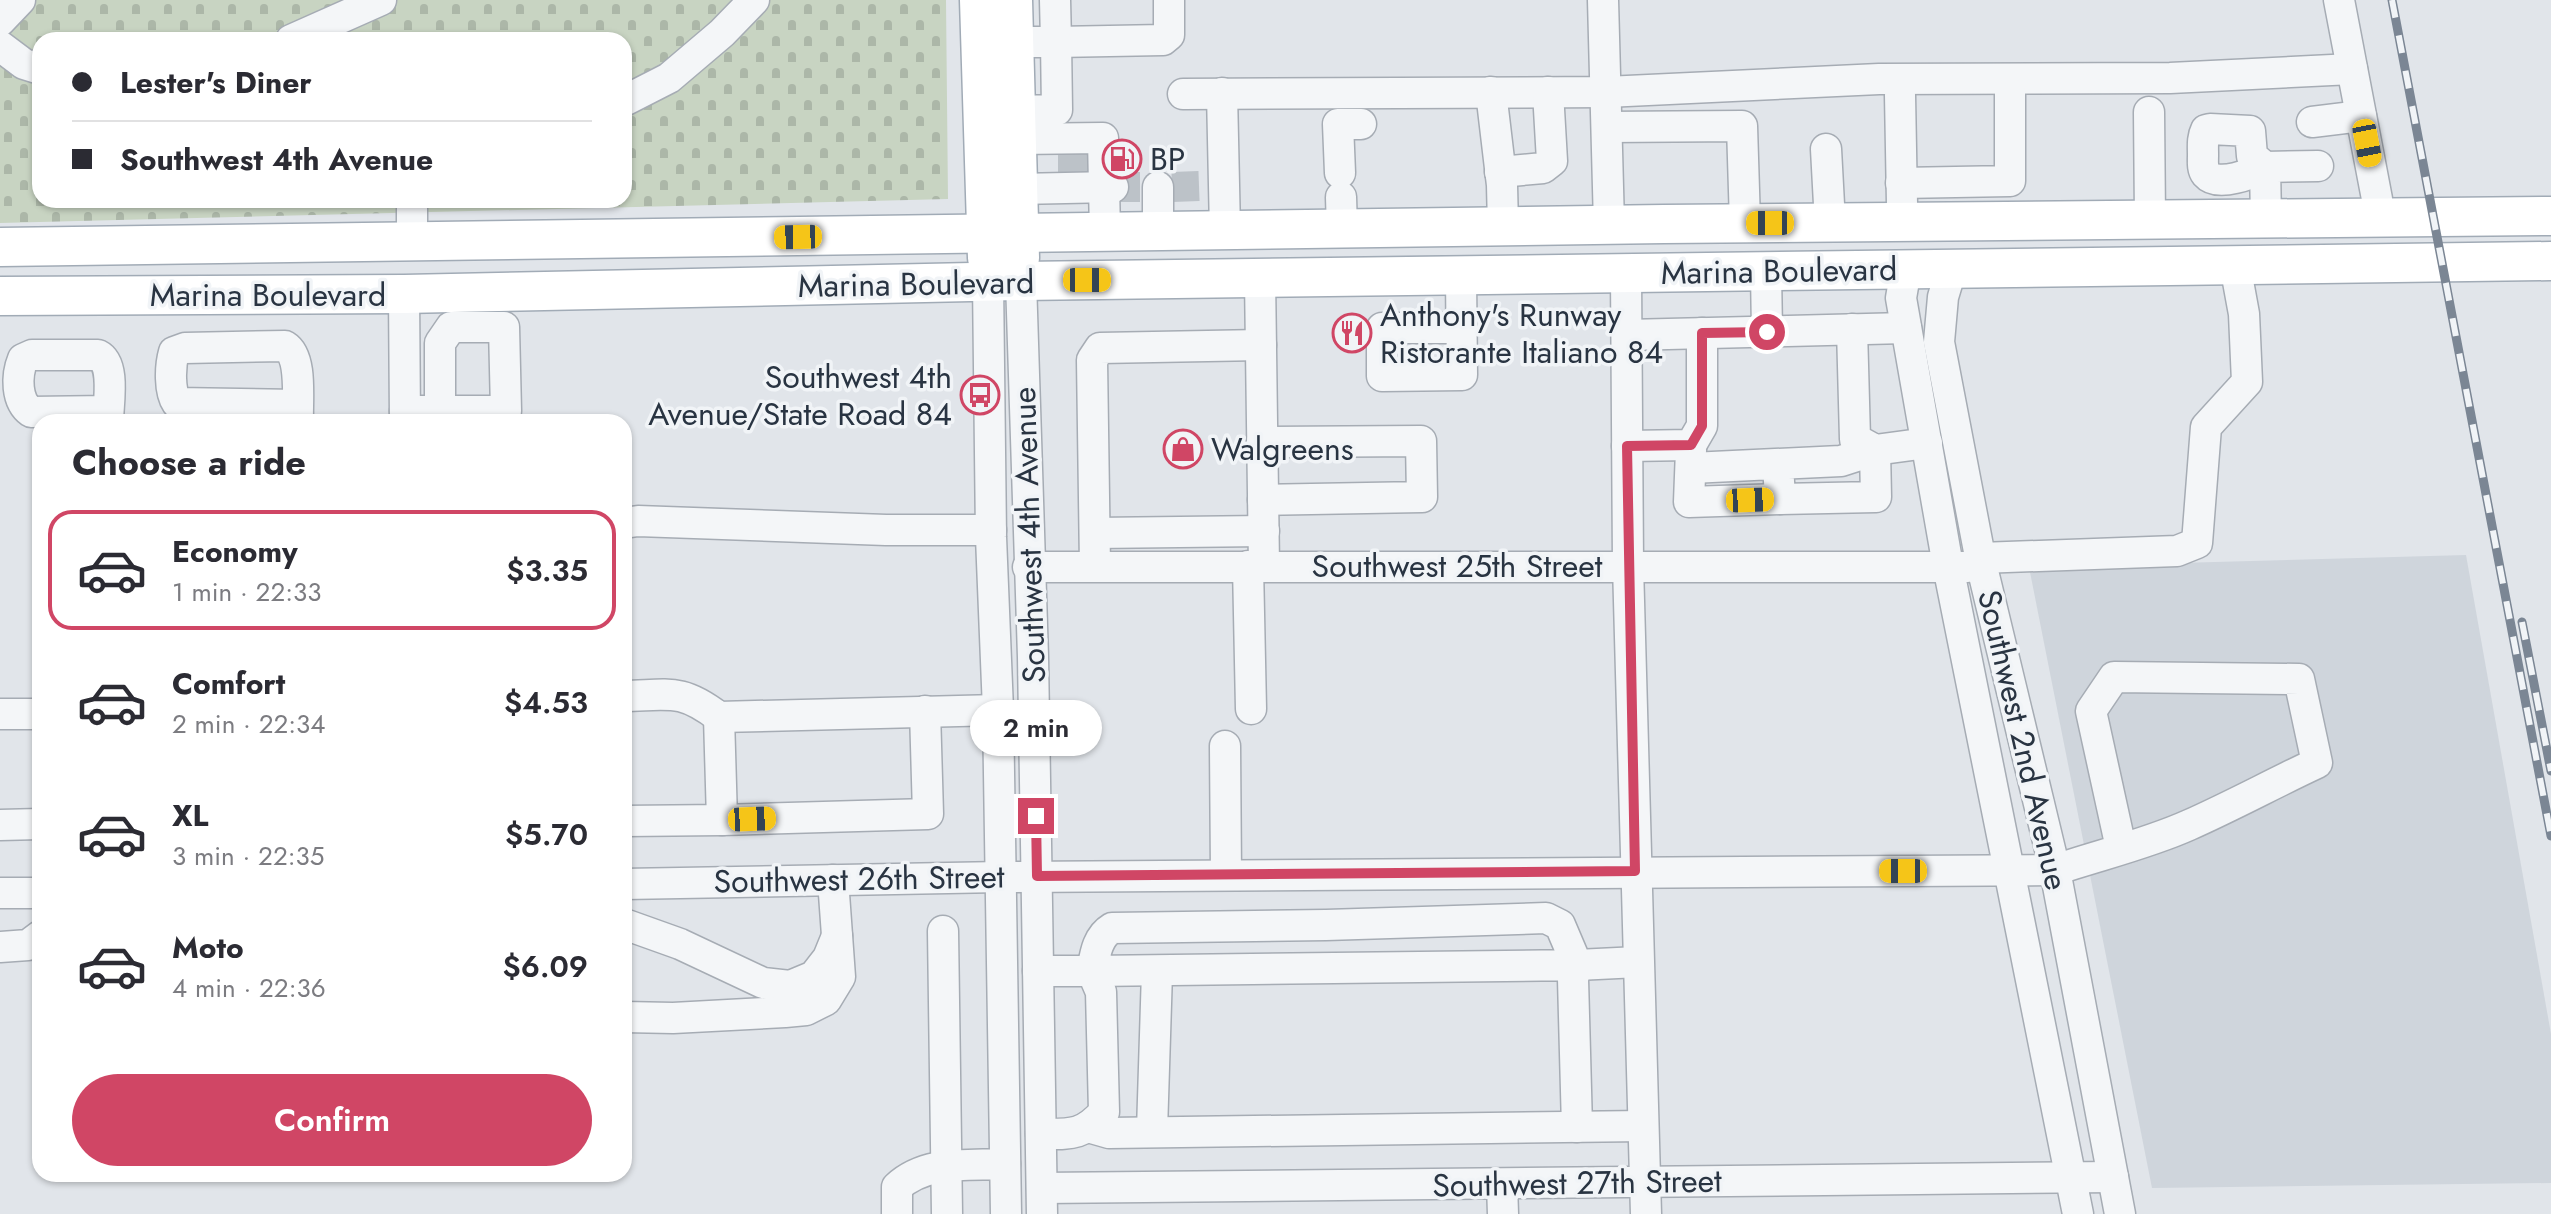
<!DOCTYPE html>
<meta charset="utf-8">
<style>
:root{--surface:#fff;--page:#f2f2f3;--text:#2b2b33;--muted:#7c7c81;--line:#e1e1e2;--accent:#d04665}
body{margin:0;font-family:Jost,sans-serif;background:var(--page);color:var(--text);height:100vh;display:flex;flex-direction:column;font-size:30px;white-space:nowrap}
*{box-sizing:border-box;margin:0}
p{font-size:26px;color:var(--muted)}
.icon{flex:none;width:44px;height:44px;fill:none;stroke:currentColor;stroke-width:2;stroke-linecap:round;stroke-linejoin:round}
.map{position:relative;flex:1;overflow:hidden}
.sheet{position:absolute;left:32px;top:414px;width:600px;height:768px;display:flex;flex-direction:column;background:var(--surface);border-radius:24px;box-shadow:0 2px 6px #0004}
.sheet>*{flex:none}
.top-card{position:absolute;left:32px;top:32px;width:600px;height:176px;border-radius:24px;box-shadow:0 2px 6px #0004;display:grid;align-content:center;height:176px;padding:0 40px;background:var(--surface)}
.end{position:absolute;width:36px;height:36px;margin:-18px;border:10px solid #d04665;background:#fff;box-shadow:0 0 0 4px #fff}
.from{border-radius:50%}
.bubble{position:absolute;height:56px;border-radius:28px;background:var(--surface);box-shadow:0 2px 6px #0004;font-size:26px;font-weight:600;line-height:56px;text-align:center}
.car{position:absolute;width:24px;height:48px;margin:-24px -12px;border-radius:10px;box-shadow:0 0 6px 2px #0007;background:linear-gradient(#f5c518 24%,#345 0 40%,#f5c518 0 76%,#345 0 86%,#f5c518 0)}
.top-card b{display:flex;align-items:center;gap:28px;height:76px;font-size:30px}
.top-card b+b{border-top:2px solid var(--line)}
.top-card i{width:20px;height:20px;background:var(--text)}
ul{padding:0;list-style:none}
li{display:flex;align-items:center;gap:24px;height:120px;margin:0 16px 12px;padding:0 24px;border:4px solid transparent;border-radius:24px}
li div{flex:1}
li b{display:block;font-size:30px}
li em{font-style:normal;font-weight:600}
li.active{border-color:var(--accent)}
li>.icon{width:72px;height:72px;stroke-width:1.5}
h2{padding:0 40px;font-size:36px;line-height:96px}
.primary-button{display:flex;gap:16px;margin-top:auto;padding:16px 40px}
.primary-button a{flex:1;height:92px;border-radius:48px;background:var(--accent);color:#fff;font-size:32px;font-weight:600;line-height:92px;text-align:center}
.map>svg:first-child{display:block}
</style>
<div class="map">
<svg width="2551" height="1214" viewBox="0 0 2551 1214">
<defs>
<pattern id="cemetery-stones" width="16" height="16" patternUnits="userSpaceOnUse" patternTransform="scale(2)"><rect width="16" height="16" fill="#c8d4c2"/><path d="M2 7V4a2 2 0 0 1 4 0v3zM10 15v-3a2 2 0 0 1 4 0v3z" fill="#acb7a8"/></pattern>
</defs>
<rect width="100%" height="100%" fill="#e1e5ea"/>
<path fill="#cfd5dc" d="M2466,555L2551,1034V1183L2152,1188L2029,567Z"/>
<path fill="url(#cemetery-stones)" fill-rule="evenodd" d="M0,0H946L948,199L0,223ZM40,40H624V200H40Z"/>
<g fill="none" stroke-linecap="round" stroke-linejoin="round">
<g stroke="#bcc2c8" stroke-width="30" stroke-dasharray="30 15" stroke-linecap="butt">
<path d="M1073,152V176"/>
<path d="M1113,187H1140"/>
<path d="M1172,187L1199,186"/>
</g>
<g stroke="#a6acb4" stroke-width="33">
<g id="minor">
<path d="M1055,0L1056,42L1163,40L1169,35V0"/>
<path d="M1603,0L1609,225"/>
<path d="M2339,0L2377,199L2378,218"/>
<path d="M0,21L20,0"/>
<path d="M291,40L381,0"/>
<path d="M1014,42H1056L1057,110L1016,111"/>
<path d="M0,46L24,64L40,69"/>
<path d="M1491,92L1502,185L1503,226"/>
<path d="M1222,93L1225,231"/>
<path d="M1183,94L1606,92L1879,79L2170,78L2352,69"/>
<path d="M1900,95L1902,204"/>
<path d="M624,101L669,78L722,33L754,0"/>
<path d="M2149,112L2150,219"/>
<path d="M2312,122L2361,116"/>
<path d="M1607,127L1742,126L1745,223"/>
<path d="M2210,129L2250,131L2252,156L2265,167C2253,173 2218,188 2206,174C2202,169 2203,161 2203,155C2203,146 2202,138 2206,130Z"/>
<path d="M1017,139L1103,138L1105,233"/>
<path d="M1826,149L1830,223"/>
<path d="M1500,172L1543,168L1552,161L1548,92"/>
<path d="M1340,173L1338,124H1361"/>
<path d="M1901,183L2010,181V93"/>
<path d="M1158,187V232"/>
<path d="M1018,189L1113,187"/>
<path d="M1341,197L1342,229"/>
<path d="M412,200V242"/>
<path d="M2266,219L2265,167L2318,166"/>
<path d="M1952,267L1943,297L1939,342L1982,567L2055,870L2120,1214"/>
<path d="M1906,269L1901,298L1948,566L2078,1214"/>
<path d="M1766,272L1767,332"/>
<path d="M1626,275L1628,565L1646,1214"/>
<path d="M1461,277L1462,375L1382,376V328H1461"/>
<path d="M1260,278L1264,566"/>
<path d="M988,281L991,537L998,710L1006,1214"/>
<path d="M1021,281L1033,657L1042,1214"/>
<path d="M404,294L405,422"/>
<path d="M1852,329L1855,439L1875,450L1927,443"/>
<path d="M1627,335L1906,328"/>
<path d="M297,405L177,403C169,391 170,366 174,352L185,348L285,346C303,357 297,401 298,422"/>
<path d="M108,411L31,412C16,401 16,376 23,359L32,355H98C116,364 108,404 108,422"/>
<path d="M405,411H506L504,327H451L440,343V411"/>
<path d="M1262,442L1421,441L1422,497L1263,500"/>
<path d="M1627,446L1691,445L1702,426V333"/>
<path d="M1691,450L1689,502L1780,499"/>
<path d="M1691,468L1841,461L1875,450L1876,497L1780,499L1778,464"/>
<path d="M624,523L638,521L886,530H991"/>
<path d="M1095,533L1264,531"/>
<path d="M1980,558L2177,551L2197,543L2206,427L2247,382L2244,314L2235,265"/>
<path d="M1095,566L1092,360L1100,348L1261,345"/>
<path d="M1248,566L1251,709"/>
<path d="M1028,567H1968"/>
<path d="M624,696C670,695 681,688 719,717L998,710"/>
<path d="M0,714H40"/>
<path d="M1225,746L1226,875"/>
<path d="M722,820L928,814L925,711"/>
<path d="M624,821L722,820L719,717"/>
<path d="M0,825L40,824"/>
<path d="M624,884L1001,877L2055,870C2099,855 2147,844 2189,825C2232,806 2274,783 2317,763L2299,679L2114,677L2091,711L2121,848"/>
<path d="M0,893H40"/>
<path d="M624,924L680,944L763,983L790,986L814,976L828,958L837,936"/>
<path d="M943,931L947,1214"/>
<path d="M0,947L28,945L40,936"/>
<path d="M1038,971H1092L1101,992L1104,1112C1083,1136 1070,1134 1041,1134"/>
<path d="M624,1017L673,1018L785,1012L806,1010L826,1000L840,977L833,880"/>
<path d="M1088,1127L1109,1133L1643,1126"/>
<path d="M1577,1127L1573,979L1577,965L1092,971C1095,955 1097,937 1112,928L1326,925L1546,918L1560,925L1577,965L1638,962"/>
<path d="M1152,1131L1157,972"/>
<path d="M1502,1184L1503,1214"/>
<path d="M1042,1188L2113,1177"/>
<path d="M897,1214V1187C926,1160 968,1166 1005,1164"/>
</g>
</g>
<g stroke="#a1abb6" stroke-width="41">
<g id="major">
<path d="M979,0L987,258"/>
<path d="M1013,0L1020,258"/>
<path d="M0,247L1664,224L2551,216"/>
<path d="M0,296L404,294L1021,281L2551,261"/>
</g>
</g>
<use href="#minor" stroke="#f4f6f8" stroke-width="30"/>
<use href="#major" stroke="#fff" stroke-width="38"/>
<g stroke="#7b8694" stroke-width="9">
<g id="rail">
<path d="M2392,0L2551,836"/>
<path d="M2522,622L2551,771"/>
</g>
</g>
<use href="#rail" stroke="#f1f4f7" stroke-width="6" stroke-dasharray="18" stroke-linecap="butt"/>
</g>
<g fill="none" stroke-linecap="round" stroke-linejoin="round">
<path stroke="#d04665" stroke-width="10" d="M1036,816L1037,876L1635,871L1627,446L1691,445L1702,426V333L1767,332"/>
</g>
<defs>
<g id="fuel-ring" transform="scale(2)"><circle r="9.5" fill="#f1f4f7" stroke="#d04665" stroke-width="1.5"/><path d="M-5.5-6h7V0h2V4h1.3V-2.5L3-4.5l.8-.8L6-3V5H2.5V1h-1V6h-7ZM-4.2-4.7v3.2H.2V-4.7Z" fill="#d04665"/></g>
<g id="restaurant-ring" transform="scale(2)"><circle r="9.5" fill="#f1f4f7" stroke="#d04665" stroke-width="1.5"/><path d="M-5-6h1v4h1v-4h1v4h1v-4h1v5L-1.5 .5V6h-2V.5L-5-1ZM5-6V6H3V1.5H1.5Q1.5-4 5-6Z" fill="#d04665"/></g>
<g id="bus-ring" transform="scale(2)"><circle r="9.5" fill="#f1f4f7" stroke="#d04665" stroke-width="1.5"/><path d="M-5-6H5V4H4V6H2V4H-2V6H-4V4H-5ZM-3.5-4V0h7V-4ZM-3.5 1.2v1.5H-2V1.2ZM2 1.2v1.5H3.5V1.2Z" fill="#d04665"/></g>
<g id="shop-ring" transform="scale(2)"><circle r="9.5" fill="#f1f4f7" stroke="#d04665" stroke-width="1.5"/><path d="M-5-2.5h2.3a2.7 3.5 0 0 1 5.4 0H5L5.5 6h-11ZM-1.5-2.5h3a1.5 2.3 0 0 0-3 0Z" fill="#d04665"/></g>
</defs>
<g fill-rule="evenodd">
<use href="#fuel-ring" x="1122" y="159"/>
<use href="#restaurant-ring" x="1352" y="333"/>
<use href="#bus-ring" x="980" y="395"/>
<use href="#shop-ring" x="1183" y="449"/>
</g>
<g text-anchor="middle" stroke-width="7" stroke-linejoin="round" paint-order="stroke">
<g font-size="32" fill="#293442" stroke="#f1f4f7" text-anchor="start">
<text x="1150" y="170">BP</text>
<text x="1380" y="326">Anthony's Runway<tspan x="1380" dy="37">Ristorante Italiano 84</tspan></text>
<text x="952" y="388" text-anchor="end">Southwest 4th<tspan x="952" dy="37">Avenue/State Road 84</tspan></text>
<text x="1211" y="460">Walgreens</text>
</g>
<g font-size="32" fill="#293442" stroke="#f1f4f7">
<text transform="translate(1779 271) rotate(-1)" y="11">Marina Boulevard</text>
<text transform="translate(916 284) rotate(-1)" y="11">Marina Boulevard</text>
<text x="268" y="306">Marina Boulevard</text>
<text transform="translate(1029 535) rotate(-92)" y="11">Southwest 4th Avenue</text>
<text x="1457" y="577">Southwest 25th Street</text>
<text transform="translate(2023 740) rotate(77)" y="11">Southwest 2nd Avenue</text>
<text transform="translate(859 879) rotate(-1)" y="11">Southwest 26th Street</text>
<text transform="translate(1577 1183) rotate(-1)" y="11">Southwest 27th Street</text>
</g>
</g>
</svg>
<i class="end from" style="left:1767px;top:332px"></i>
<i class="end" style="left:1036px;top:816px"></i>
<div class="bubble" style="left:970px;top:700px;width:132px">2 min</div>
<i class="car" style="left:2367px;top:143px;rotate:169deg"></i>
<i class="car" style="left:1770px;top:223px;rotate:270deg"></i>
<i class="car" style="left:798px;top:237px;rotate:269deg"></i>
<i class="car" style="left:1087px;top:280px;rotate:90deg"></i>
<i class="car" style="left:1750px;top:500px;rotate:88deg"></i>
<i class="car" style="left:752px;top:819px;rotate:88deg"></i>
<i class="car" style="left:1903px;top:871px;rotate:270deg"></i>
<div class="top-card">
<b><i class="from"></i>Lester's Diner</b>
<b><i></i>Southwest 4th Avenue</b>
</div>
<section class="sheet">
<h2>Choose a ride</h2>
<ul>
<li class="active"><svg class="icon" aria-label="car" viewBox="0 0 24 24"><path d="M5 17H2v-5l4-1 3-4h7l3 4 3 1v5h-3M9 17h6M6 11h13"/><circle cx="7" cy="17" r="2"/><circle cx="17" cy="17" r="2"/></svg><div><b>Economy</b><p>1 min · 22:33</p></div><em>$3.35</em></li>
<li><svg class="icon" aria-label="car" viewBox="0 0 24 24"><path d="M5 17H2v-5l4-1 3-4h7l3 4 3 1v5h-3M9 17h6M6 11h13"/><circle cx="7" cy="17" r="2"/><circle cx="17" cy="17" r="2"/></svg><div><b>Comfort</b><p>2 min · 22:34</p></div><em>$4.53</em></li>
<li><svg class="icon" aria-label="car" viewBox="0 0 24 24"><path d="M5 17H2v-5l4-1 3-4h7l3 4 3 1v5h-3M9 17h6M6 11h13"/><circle cx="7" cy="17" r="2"/><circle cx="17" cy="17" r="2"/></svg><div><b>XL</b><p>3 min · 22:35</p></div><em>$5.70</em></li>
<li><svg class="icon" aria-label="car" viewBox="0 0 24 24"><path d="M5 17H2v-5l4-1 3-4h7l3 4 3 1v5h-3M9 17h6M6 11h13"/><circle cx="7" cy="17" r="2"/><circle cx="17" cy="17" r="2"/></svg><div><b>Moto</b><p>4 min · 22:36</p></div><em>$6.09</em></li>
</ul>
<div class="primary-button"><a>Confirm</a></div>
</section>
</div>
